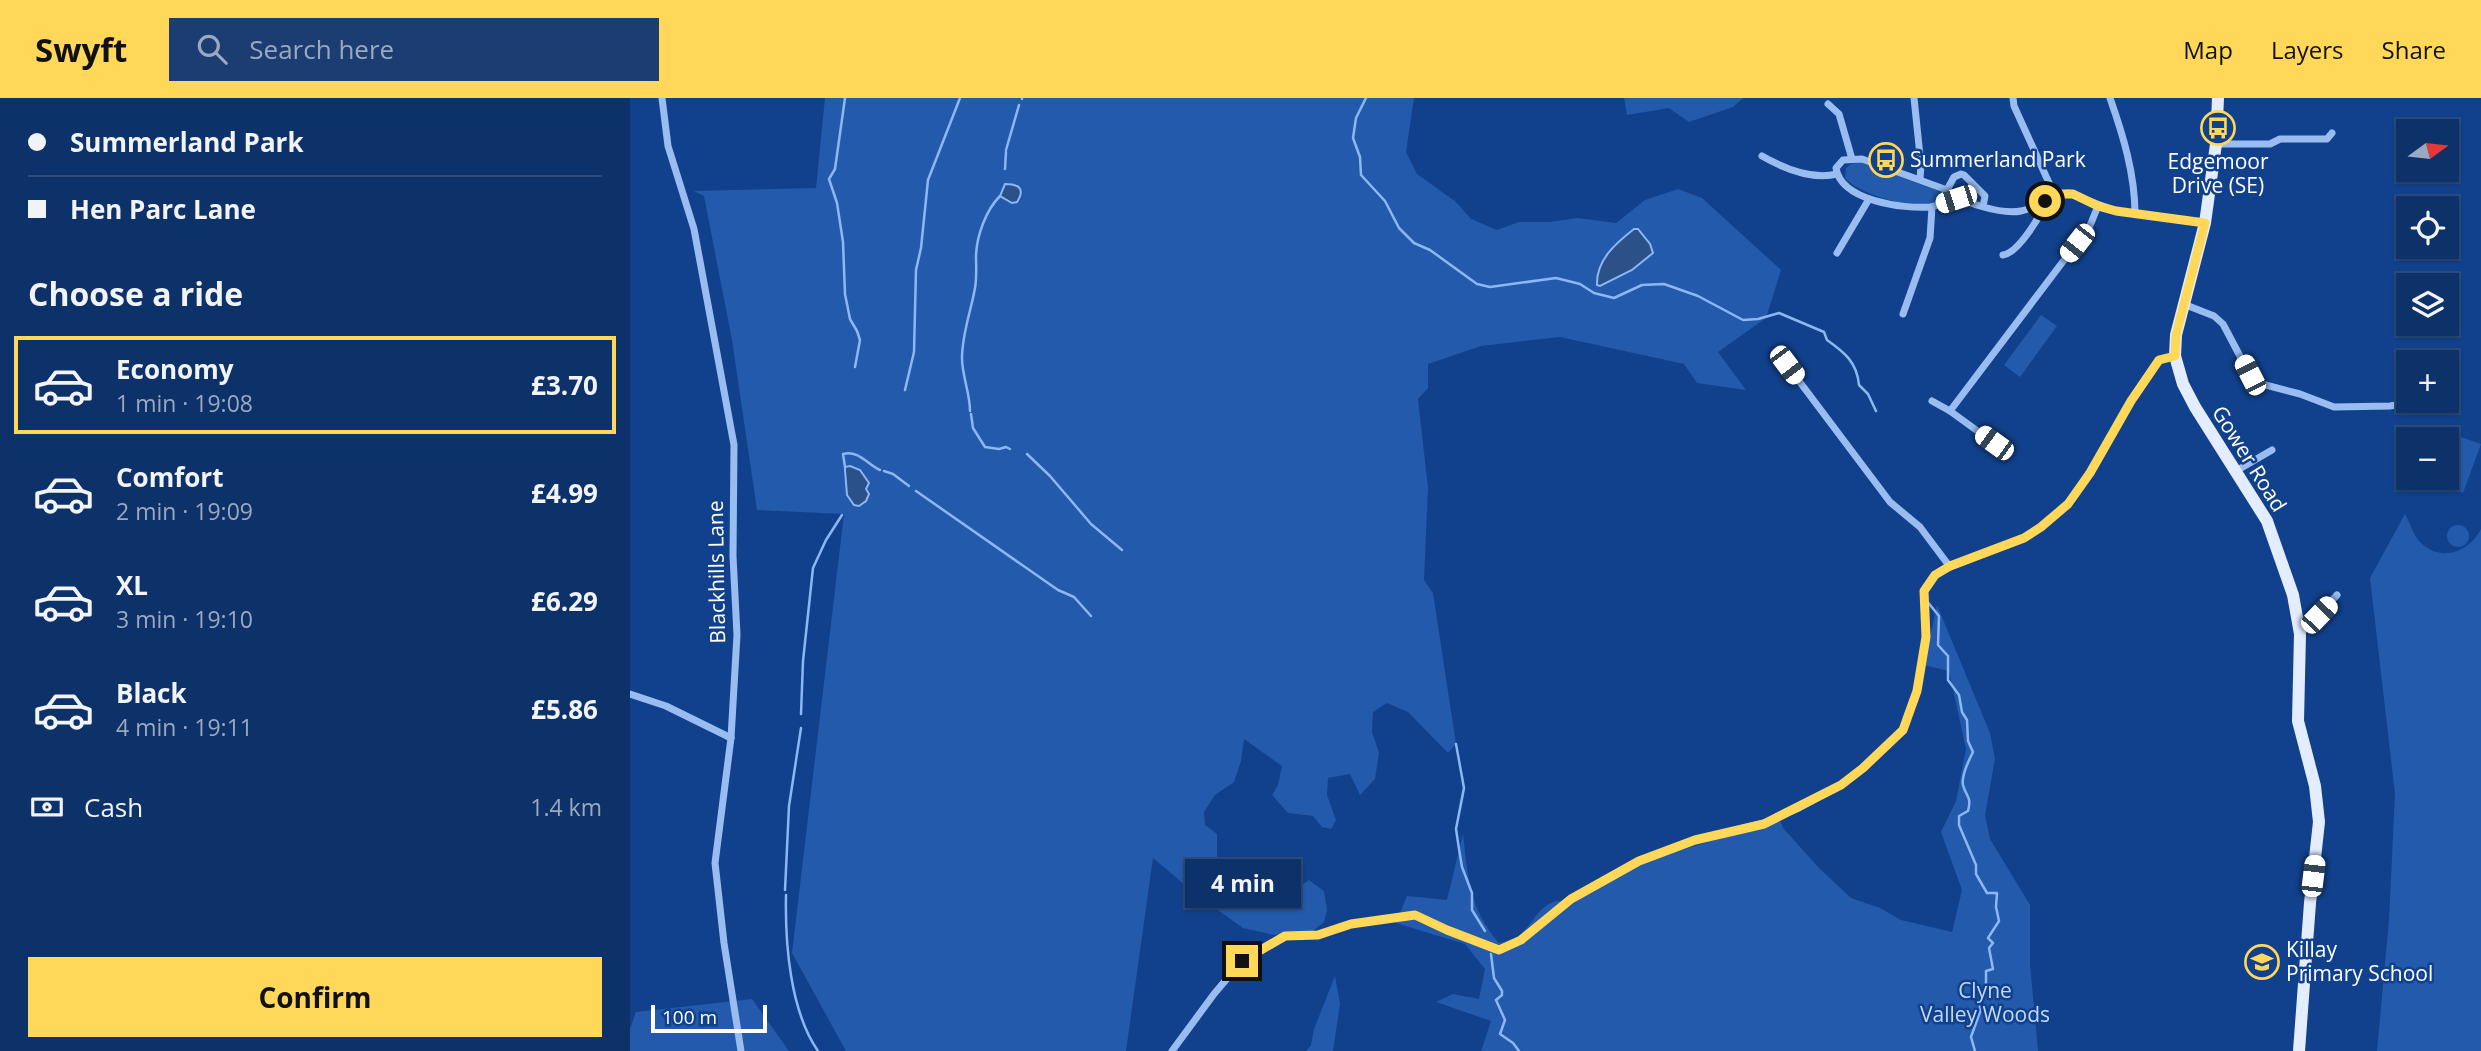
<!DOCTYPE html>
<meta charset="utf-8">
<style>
:root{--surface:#0d3169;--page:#1b3d71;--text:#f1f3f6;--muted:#9aa9c0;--line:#2d4c7d;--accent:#ffd759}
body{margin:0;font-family:"Open Sans",sans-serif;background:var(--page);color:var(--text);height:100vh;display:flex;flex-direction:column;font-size:26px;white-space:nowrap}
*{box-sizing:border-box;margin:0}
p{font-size:23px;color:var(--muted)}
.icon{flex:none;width:38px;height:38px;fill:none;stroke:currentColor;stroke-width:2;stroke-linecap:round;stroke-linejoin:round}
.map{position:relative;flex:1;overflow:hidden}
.details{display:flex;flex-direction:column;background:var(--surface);width:630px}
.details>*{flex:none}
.banner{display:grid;align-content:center;height:154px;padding:0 28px;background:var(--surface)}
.needle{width:46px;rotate:75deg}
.fabs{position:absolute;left:1766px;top:21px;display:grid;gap:14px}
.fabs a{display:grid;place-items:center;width:63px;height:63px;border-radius:0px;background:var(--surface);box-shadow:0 2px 5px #0004,0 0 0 2px var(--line);font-size:35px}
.scale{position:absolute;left:21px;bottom:18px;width:116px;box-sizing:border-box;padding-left:7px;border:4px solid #fff;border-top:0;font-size:19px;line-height:24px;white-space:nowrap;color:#fff;-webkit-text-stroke:5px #11418c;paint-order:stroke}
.end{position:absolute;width:32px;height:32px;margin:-16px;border:9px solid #ffd759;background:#111;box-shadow:0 0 0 4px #111}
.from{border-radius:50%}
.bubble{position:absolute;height:49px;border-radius:0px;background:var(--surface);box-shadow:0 2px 5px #0004,0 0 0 2px var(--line);font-size:23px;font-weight:700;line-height:49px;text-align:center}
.car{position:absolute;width:21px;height:42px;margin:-21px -10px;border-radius:9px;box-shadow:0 0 5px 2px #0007;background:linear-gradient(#fff 24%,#345 0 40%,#fff 0 76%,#345 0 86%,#fff 0)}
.banner b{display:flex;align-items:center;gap:24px;height:66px;font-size:26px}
.banner b+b{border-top:2px solid var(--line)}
.banner i{width:18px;height:18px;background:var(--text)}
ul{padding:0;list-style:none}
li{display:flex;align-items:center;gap:21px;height:98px;margin:0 14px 10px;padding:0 14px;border:4px solid transparent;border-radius:0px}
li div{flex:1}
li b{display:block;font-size:26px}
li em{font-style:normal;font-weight:700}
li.current{border-color:var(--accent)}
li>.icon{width:63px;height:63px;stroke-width:1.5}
h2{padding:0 28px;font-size:32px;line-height:84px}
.pay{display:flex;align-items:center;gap:18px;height:77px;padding:0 28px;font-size:26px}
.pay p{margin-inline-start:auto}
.button{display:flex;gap:14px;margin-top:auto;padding:14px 28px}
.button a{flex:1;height:80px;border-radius:0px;background:var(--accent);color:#111;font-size:28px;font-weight:700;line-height:80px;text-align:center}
header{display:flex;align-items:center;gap:42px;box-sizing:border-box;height:98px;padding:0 35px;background:var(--accent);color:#111}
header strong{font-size:33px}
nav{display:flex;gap:38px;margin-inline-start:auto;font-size:24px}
.search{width:490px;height:63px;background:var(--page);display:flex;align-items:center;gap:18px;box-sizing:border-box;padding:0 24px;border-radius:0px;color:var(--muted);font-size:26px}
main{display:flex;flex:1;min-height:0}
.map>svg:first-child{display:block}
</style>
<header>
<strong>Swyft</strong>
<div class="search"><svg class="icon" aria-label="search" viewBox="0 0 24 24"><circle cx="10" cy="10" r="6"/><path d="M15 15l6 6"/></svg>Search here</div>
<nav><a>Map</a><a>Layers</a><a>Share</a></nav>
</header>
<main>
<section class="details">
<div class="banner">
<b><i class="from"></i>Summerland Park</b>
<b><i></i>Hen Parc Lane</b>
</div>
<h2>Choose a ride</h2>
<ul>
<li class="current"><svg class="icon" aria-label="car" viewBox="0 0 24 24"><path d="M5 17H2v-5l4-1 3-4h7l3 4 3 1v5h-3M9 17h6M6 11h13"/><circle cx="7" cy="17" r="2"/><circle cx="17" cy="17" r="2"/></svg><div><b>Economy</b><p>1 min · 19:08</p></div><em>£3.70</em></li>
<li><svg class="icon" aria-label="car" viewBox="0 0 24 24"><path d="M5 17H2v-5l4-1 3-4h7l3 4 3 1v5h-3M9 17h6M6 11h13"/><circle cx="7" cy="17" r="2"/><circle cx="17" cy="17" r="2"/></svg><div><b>Comfort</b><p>2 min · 19:09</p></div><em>£4.99</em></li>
<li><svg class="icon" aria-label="car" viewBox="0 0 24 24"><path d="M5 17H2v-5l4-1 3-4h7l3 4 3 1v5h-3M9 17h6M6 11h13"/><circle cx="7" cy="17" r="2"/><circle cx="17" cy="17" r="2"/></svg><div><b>XL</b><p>3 min · 19:10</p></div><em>£6.29</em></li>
<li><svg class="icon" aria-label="car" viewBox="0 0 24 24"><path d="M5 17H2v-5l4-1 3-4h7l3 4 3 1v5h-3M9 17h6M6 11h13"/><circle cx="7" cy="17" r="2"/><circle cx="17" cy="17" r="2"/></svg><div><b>Black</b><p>4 min · 19:11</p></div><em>£5.86</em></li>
</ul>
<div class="pay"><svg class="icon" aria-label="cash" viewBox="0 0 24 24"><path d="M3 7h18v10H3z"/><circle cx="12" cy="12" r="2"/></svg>Cash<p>1.4 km</p></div>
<div class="button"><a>Confirm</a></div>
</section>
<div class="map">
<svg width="1851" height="953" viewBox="0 0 1851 953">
<rect width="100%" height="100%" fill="#11418c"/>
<g fill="#235aab">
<path d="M195,0H784L776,54L787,76L826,104L841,121L867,132L889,124H920L947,120L986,125L1015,102L1048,91L1072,100L1151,172L1136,220L1088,254L1116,292L1067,285L1054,266L930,239L851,248L798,266V290L788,301L798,390L794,482L803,495L826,646L818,655L778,614L757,605L743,614L742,634L749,655L745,681L730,697L720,676L698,680L697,697L706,722L701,731L692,729L683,718L658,715L642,697L648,687L652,668L614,641L611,663L604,684L585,697L574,714L575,727L587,736V769L596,780L645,806L679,782L694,793L697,812L694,824L683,833L644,837L613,830L567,797L523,760L496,953H216L162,855L214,416L127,412L102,242L74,98L64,93L186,90Z"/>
<path d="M994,0H1113L1103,9L1059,24L1039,10L997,17Z"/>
<path d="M1230,64L1314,95L1316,99C1296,117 1232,99 1215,80L1216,70L1221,66Z"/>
<path d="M1411,217L1427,228L1390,279L1374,267Z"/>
<path d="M1828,338L1851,346L1833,395L1810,386L1812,380H1816L1817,368Z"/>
<path d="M1775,416C1780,425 1784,439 1791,445C1812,465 1840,453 1851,431V953H1747L1759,822L1765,696L1740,480Z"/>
<circle cx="1828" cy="438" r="11"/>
<path d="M1307,507L1360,635L1365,661L1355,717L1360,741L1400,807V867L1408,953H851L861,923L806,904L823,896L849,901L855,871L835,846L766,825L777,798L817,802L833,736C838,780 839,810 869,845C876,843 885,841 890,837C903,826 911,802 932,803L911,822L912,828L954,797L1022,761L1150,722L1153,730L1189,770L1221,800L1250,810L1271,822L1322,834L1332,792L1311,734L1326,703L1336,651L1319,573L1294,567Z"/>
<path d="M705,878L710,906L703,953H676L681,947L684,931Z"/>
<path d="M122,901L159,953H0V931L6,914Z"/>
</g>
<g fill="#2c5088" stroke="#8bb7f5" stroke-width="2">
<path d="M375,86C388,86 396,90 387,104L382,105L370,98Z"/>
<path d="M1004,131H1008L1020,146L1023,155L1002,172L970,188L967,187C966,162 986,145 1004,131Z"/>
<path d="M220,368L230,372L239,385L236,391L239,396L236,403L229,408L224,407L217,397L215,372V369Z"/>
</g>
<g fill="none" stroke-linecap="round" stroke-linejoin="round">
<g stroke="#8bb7f5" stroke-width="2.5">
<path d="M215,0L205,71L199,81L207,105L213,144L215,196L220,221L227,233L230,242L225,269"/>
<path d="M736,0L726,20L723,40L730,59L731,77L755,103L769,130L784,145L800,152L847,186L860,189L926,180L950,186L964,195L984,200L1012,187L1034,186L1068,198L1113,222L1128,221L1149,215L1194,234L1197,242C1214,254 1227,264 1229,287L1238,296L1246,313"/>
<path d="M392,1V0"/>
<path d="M376,52L389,7"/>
<path d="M375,71L376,54"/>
<path d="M275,292L284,254L286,172L291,150L298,82L330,0"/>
<path d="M340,313C340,295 332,278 332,260C332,236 341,213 345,190C347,179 346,168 346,157C347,137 356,112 370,98"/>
<path d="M341,316L343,330L355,349L369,351L376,349L380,351"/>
<path d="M397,356L420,378L461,426L492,452"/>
<path d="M215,369L213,356C229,352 237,366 250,372"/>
<path d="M254,373L263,376L279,388"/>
<path d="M286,393L428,492L444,499L461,518"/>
<path d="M1296,502L1309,518L1308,547L1318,558V582L1329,597L1332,614L1337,622L1338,643L1343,654C1339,662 1331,677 1333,687C1336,699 1342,698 1338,713L1329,718V727L1346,767V776L1357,795H1367L1366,809L1369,823L1358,840L1363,845L1359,850L1363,871L1356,873V890L1350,900V914L1341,939L1345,953"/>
<path d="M171,616L173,563L183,470L196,442L212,417"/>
<path d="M826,646L834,690L826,731L829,751L832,769L842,795V812L855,833"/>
<path d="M155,792L159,708L171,630"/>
<path d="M156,797C155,845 160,913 188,953"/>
<path d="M861,856L864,880L872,893V897L866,902L875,922L870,936L883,945L889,953"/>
</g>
<g stroke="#99bdf1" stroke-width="7">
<path d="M32,0L38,48L64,131L104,347L103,458L107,537L101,640L85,765L94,845L111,953"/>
<path d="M1284,0L1291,67L1290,81"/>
<path d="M1383,0L1384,8L1425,98"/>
<path d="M1480,0C1493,37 1505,76 1505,116"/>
<path d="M1198,6L1209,16L1222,61"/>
<path d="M1586,46H1640L1650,41H1697L1702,35"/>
<path d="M1132,58C1153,70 1182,82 1207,76"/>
<path d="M1317,92L1324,79L1331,76L1334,77L1355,98L1353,108"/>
<path d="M1326,101C1318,103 1309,108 1300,109C1273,111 1211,103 1206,70L1213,62L1232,61L1317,92C1330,104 1372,117 1391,113C1407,110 1421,97 1438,95L1486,113L1575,125"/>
<path d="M1207,155L1239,101"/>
<path d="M1373,157C1388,155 1412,117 1415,103"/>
<path d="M1556,207L1584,218L1593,226L1620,277L1628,285L1670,296L1704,309L1760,308L1790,303"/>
<path d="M1273,216L1300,140L1302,109"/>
<path d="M1157,267L1260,404L1290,429L1320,469"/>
<path d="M1302,303L1320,313L1364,345"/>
<path d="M1320,313L1447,145L1459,130L1468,108"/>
<path d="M1606,373L1642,352"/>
<path d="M1670,536L1707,497"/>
<path d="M0,596L36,608L101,640"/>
<path d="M542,953L584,896L612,863L655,838L688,837L721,826L785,817L817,832L868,852L891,842L941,801L1009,763L1065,742L1134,725L1169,710L1211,687L1233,670L1273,632L1287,593L1296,539L1294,493L1305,477L1320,469L1394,440L1411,429L1438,406L1459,375L1501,303L1529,262L1545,258"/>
</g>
<path stroke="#e3edff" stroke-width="12" d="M1588,0L1586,46L1575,125L1546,237L1545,258L1553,286L1565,309L1637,423L1663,497L1670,536L1668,623L1685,688L1689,724L1680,805L1669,953"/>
</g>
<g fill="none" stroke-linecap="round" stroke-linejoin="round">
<path stroke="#ffd759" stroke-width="9" d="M612,863L655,838L688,837L721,826L785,817L817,832L869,852L891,842L941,801L1009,763L1065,742L1134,726L1211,687L1233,670L1273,632L1287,593L1296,539L1294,493L1305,477L1320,468L1394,440L1411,429L1438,406L1460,375L1501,303L1529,262L1545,258L1546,237L1575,125L1486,113L1468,108L1443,96H1432L1415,103"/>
</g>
<defs>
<g id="bus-ring" transform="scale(1.75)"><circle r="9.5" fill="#11418c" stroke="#ffd759" stroke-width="1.5"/><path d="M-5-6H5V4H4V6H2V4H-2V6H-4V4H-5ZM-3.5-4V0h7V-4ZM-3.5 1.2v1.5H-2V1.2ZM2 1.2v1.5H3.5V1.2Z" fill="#ffd759"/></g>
<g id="school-ring" transform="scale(1.75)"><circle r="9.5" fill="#11418c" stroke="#ffd759" stroke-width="1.5"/><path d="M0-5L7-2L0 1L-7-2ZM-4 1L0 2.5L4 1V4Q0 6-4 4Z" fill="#ffd759"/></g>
</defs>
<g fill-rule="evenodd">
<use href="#bus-ring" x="1588" y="30"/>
<use href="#bus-ring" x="1256" y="62"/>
<use href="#school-ring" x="1632" y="864"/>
</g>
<g text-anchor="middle" stroke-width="5" stroke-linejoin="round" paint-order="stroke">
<g font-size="21" fill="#fff" stroke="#11418c" text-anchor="start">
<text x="1280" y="69">Summerland Park</text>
<text x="1588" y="71" text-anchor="middle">Edgemoor<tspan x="1588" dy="24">Drive (SE)</tspan></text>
<text x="1656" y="859">Killay<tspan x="1656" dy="24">Primary School</tspan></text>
</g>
<g font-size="21" fill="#fff" stroke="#11418c">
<text transform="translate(1619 361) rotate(58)" y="7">Gower Road</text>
<text transform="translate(87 474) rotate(-91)" y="7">Blackhills Lane</text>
</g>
<g font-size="21" fill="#c0d8fd" stroke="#11418c">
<text x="1355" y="900">Clyne<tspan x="1355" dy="24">Valley Woods</tspan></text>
</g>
</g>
</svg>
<div class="fabs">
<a><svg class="needle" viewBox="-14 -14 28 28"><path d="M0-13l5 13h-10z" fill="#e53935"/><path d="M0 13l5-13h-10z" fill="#9aa9c0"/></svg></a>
<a><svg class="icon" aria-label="locate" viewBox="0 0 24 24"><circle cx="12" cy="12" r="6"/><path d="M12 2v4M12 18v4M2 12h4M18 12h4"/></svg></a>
<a><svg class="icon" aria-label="layers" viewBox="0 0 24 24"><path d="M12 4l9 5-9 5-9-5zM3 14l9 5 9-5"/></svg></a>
<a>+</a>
<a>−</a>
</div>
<div class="scale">100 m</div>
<i class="end from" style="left:1415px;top:103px"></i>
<i class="end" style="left:612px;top:863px"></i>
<div class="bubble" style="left:555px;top:761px;width:116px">4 min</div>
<i class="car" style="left:1326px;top:101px;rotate:252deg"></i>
<i class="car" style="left:1447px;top:145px;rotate:218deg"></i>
<i class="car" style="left:1157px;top:267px;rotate:143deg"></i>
<i class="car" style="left:1620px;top:277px;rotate:333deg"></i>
<i class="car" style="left:1364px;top:345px;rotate:306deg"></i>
<i class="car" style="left:1689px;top:517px;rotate:44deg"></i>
<i class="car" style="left:1683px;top:778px;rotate:7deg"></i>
</div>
</main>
